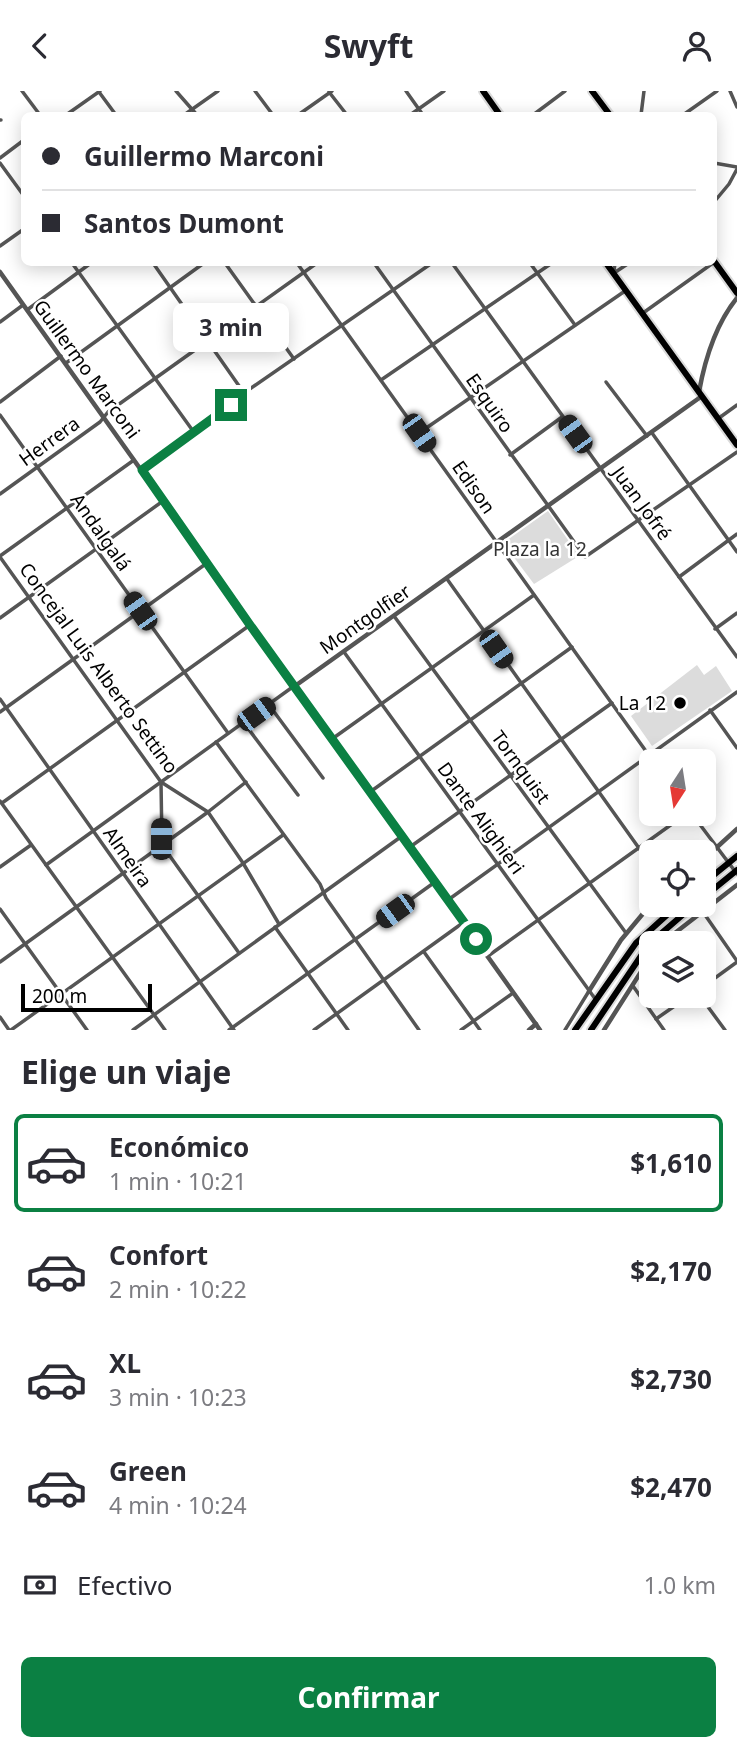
<!DOCTYPE html>
<html lang="es">
<meta charset="utf-8">
<style>
:root{--surface:#fff;--page:#f2f2f3;--text:#2b2b33;--muted:#7c7c81;--line:#e1e1e2;--accent:#0b8043}
body{margin:0;font-family:"Noto Sans",sans-serif;background:var(--page);color:var(--text);height:100vh;display:flex;flex-direction:column;font-size:26px;white-space:nowrap}
*{box-sizing:border-box;margin:0}
p{font-size:23px;color:var(--muted)}
.icon{flex:none;width:38px;height:38px;fill:none;stroke:currentColor;stroke-width:2;stroke-linecap:round;stroke-linejoin:round}
.map{position:relative;height:939px;overflow:hidden}
.side{display:flex;flex-direction:column;background:var(--surface);flex:1}
.side>*{flex:none}
.banner{position:absolute;left:21px;top:21px;width:696px;height:154px;border-radius:10px;box-shadow:0 4px 18px #0003;display:grid;align-content:center;height:154px;padding:0 21px;background:var(--surface)}
.needle{width:46px;rotate:192deg}
.buttons{position:absolute;left:639px;top:658px;display:grid;gap:14px}
.buttons a{display:grid;place-items:center;width:77px;height:77px;border-radius:10px;background:var(--surface);box-shadow:0 4px 18px #0003;font-size:35px}
.scale{position:absolute;left:21px;bottom:18px;width:131px;box-sizing:border-box;padding-left:7px;border:4px solid #000;border-top:0;font-size:19px;line-height:24px;white-space:nowrap;color:#000;-webkit-text-stroke:5px #fff;paint-order:stroke}
.end{position:absolute;width:32px;height:32px;margin:-16px;border:9px solid #0b8043;background:#fff;box-shadow:0 0 0 4px #fff}
.from{border-radius:50%}
.bubble{position:absolute;height:49px;border-radius:10px;background:var(--surface);box-shadow:0 4px 18px #0003;font-size:23px;font-weight:700;line-height:49px;text-align:center}
.car{position:absolute;width:21px;height:42px;margin:-21px -10px;border-radius:9px;box-shadow:0 0 5px 2px #0007;background:linear-gradient(#222 24%,#8ab4d8 0 40%,#222 0 76%,#8ab4d8 0 86%,#222 0)}
.banner b{display:flex;align-items:center;gap:24px;height:66px;font-size:26px}
.banner b+b{border-top:2px solid var(--line)}
.banner i{width:18px;height:18px;background:var(--text)}
ul{padding:0;list-style:none}
li{display:flex;align-items:center;gap:21px;height:98px;margin:0 14px 10px;padding:0 7px;border:4px solid transparent;border-radius:10px}
li div{flex:1}
li b{display:block;font-size:26px}
li em{font-style:normal;font-weight:700}
li.on{border-color:var(--accent)}
li>.icon{width:63px;height:63px;stroke-width:1.5}
h2{padding:0 21px;font-size:32px;line-height:84px}
.pay{display:flex;align-items:center;gap:18px;height:77px;padding:0 21px;font-size:26px}
.pay p{margin-inline-start:auto}
.primary-button{display:flex;gap:14px;margin-top:auto;padding:14px 21px}
.primary-button a{flex:1;height:80px;border-radius:10px;background:var(--accent);color:#fff;font-size:28px;font-weight:700;line-height:80px;text-align:center}
header{display:flex;justify-content:space-between;align-items:center;height:91px;padding:0 21px;background:var(--surface);font-size:32px;font-weight:700}
.map>svg:first-child{display:block}
</style>
<header><svg class="icon" aria-label="back" viewBox="0 0 24 24"><path d="M15 5l-7 7 7 7"/></svg>Swyft<svg class="icon" aria-label="person" viewBox="0 0 24 24"><circle cx="12" cy="8" r="4"/><path d="M4 21q1-7 8-7t8 7"/></svg></header>
<div class="map">
<svg width="737" height="939" viewBox="0 0 737 939">
<rect width="100%" height="100%" fill="#fff"/>
<g fill="#dcdcdc">
<path d="M548,420L579,465L534,493L503,452Z"/>
<path d="M697,574L704,584L716,575L732,600L652,655L631,625Z"/>
</g>
<g fill="none" stroke-linecap="round" stroke-linejoin="round">
<g stroke="#dbdbdb" stroke-width="10">
<g id="primary">
<path d="M483,0L500,24"/>
<path d="M592,0L610,24"/>
<path d="M714,170L737,202"/>
<path d="M606,172L737,354"/>
</g>
</g>
<g stroke="#dbdbdb" stroke-width="10">
<g id="trunk">
<path d="M704,792L737,765"/>
<path d="M704,806L737,779"/>
<path d="M575,939L636,852L678,814"/>
<path d="M591,939L649,853L694,814"/>
</g>
</g>
<g stroke="#555" stroke-width="3.5">
<path d="M22,0L40,24"/>
<path d="M176,0L197,24"/>
<path d="M255,0L273,24"/>
<path d="M406,0L423,24"/>
<path d="M730,0L737,16"/>
<path d="M99,1L116,24"/>
<path d="M329,1L347,24"/>
<path d="M66,24L100,0"/>
<path d="M184,24L218,0"/>
<path d="M298,24L332,0"/>
<path d="M410,24L444,0"/>
<path d="M533,24L565,0"/>
<path d="M641,24L644,0"/>
<path d="M683,24L717,0"/>
<path d="M0,29H1"/>
<path d="M0,67L24,49"/>
<path d="M0,72L24,105"/>
<path d="M714,72L737,76"/>
<path d="M714,111L729,93L737,78"/>
<path d="M0,155L24,138"/>
<path d="M72,172L193,340"/>
<path d="M153,172L244,302"/>
<path d="M225,172L294,268"/>
<path d="M297,172L653,670"/>
<path d="M374,172L585,466L737,361"/>
<path d="M452,172L737,566"/>
<path d="M530,172L575,234"/>
<path d="M614,180L615,172"/>
<path d="M614,182L629,172"/>
<path d="M27,219L91,172"/>
<path d="M643,222L713,172"/>
<path d="M0,231L23,214"/>
<path d="M66,272L204,172"/>
<path d="M381,289L552,172"/>
<path d="M606,291L647,345"/>
<path d="M0,311L61,265"/>
<path d="M0,324L228,642"/>
<path d="M719,327L737,314"/>
<path d="M419,342L625,200"/>
<path d="M652,342L737,461"/>
<path d="M510,364L562,326"/>
<path d="M142,379L244,302L432,172"/>
<path d="M0,403L100,331L108,321L317,172"/>
<path d="M0,465L134,369"/>
<path d="M0,466L161,691L208,721L243,772L279,833"/>
<path d="M679,486L737,443"/>
<path d="M447,488L651,774"/>
<path d="M394,525L626,842"/>
<path d="M0,527L163,410"/>
<path d="M715,538L737,522"/>
<path d="M344,561L596,909"/>
<path d="M0,608L234,939"/>
<path d="M269,614L323,687"/>
<path d="M710,619L737,657"/>
<path d="M0,621L207,472"/>
<path d="M244,632L298,704"/>
<path d="M332,648L534,504"/>
<path d="M216,651L320,793L326,807L419,939"/>
<path d="M161,691L162,754L239,862"/>
<path d="M370,701L572,556"/>
<path d="M0,710L165,939"/>
<path d="M2,712L250,534"/>
<path d="M692,723L737,783"/>
<path d="M410,756L612,612"/>
<path d="M46,774L294,595"/>
<path d="M0,776L31,754"/>
<path d="M448,809L737,601"/>
<path d="M0,818L87,939"/>
<path d="M703,821L737,870"/>
<path d="M275,836L348,939"/>
<path d="M424,861L480,939"/>
<path d="M488,865L686,723"/>
<path d="M0,871L208,721L246,691"/>
<path d="M633,895L664,939"/>
<path d="M704,895L737,871"/>
<path d="M700,905L725,939"/>
<path d="M0,926L9,939"/>
<path d="M656,928L689,905"/>
<path d="M11,939L283,744"/>
<path d="M133,939L402,745"/>
<path d="M229,939L435,791"/>
<path d="M314,939L464,831"/>
<path d="M461,939L513,902"/>
<path d="M565,939L589,900"/>
</g>
<g stroke="#555" stroke-width="4.5">
<path d="M0,181L540,939"/>
<path d="M699,301C705,268 715,234 737,207"/>
<path d="M295,595L702,305"/>
<path d="M704,768L737,738"/>
<path d="M662,852L737,794"/>
<path d="M589,900L621,849L651,813"/>
<path d="M529,939L536,933"/>
<path d="M604,939L651,865"/>
</g>
<use href="#primary" stroke="#000" stroke-width="6"/>
<use href="#trunk" stroke="#000" stroke-width="6"/>
</g>
<g fill="none" stroke-linecap="round" stroke-linejoin="round">
<path stroke="#0b8043" stroke-width="9" d="M231,314L142,379L250,534L476,848"/>
</g>
<circle fill="#000" stroke="#fff" stroke-width="2.5" cx="680" cy="612" r="7"/>
<g text-anchor="middle" stroke-width="5" stroke-linejoin="round" paint-order="stroke">
<g font-size="19" fill="#000" stroke="#fff">
<text transform="translate(87 278) rotate(54)" y="7">Guillermo Marconi</text>
<text transform="translate(490 312) rotate(55)" y="7">Esquiro</text>
<text transform="translate(49 350) rotate(-36)" y="7">Herrera</text>
<text transform="translate(474 396) rotate(55)" y="7">Edison</text>
<text transform="translate(642 412) rotate(54)" y="7">Juan Jofré</text>
<text transform="translate(101 441) rotate(55)" y="7">Andalgalá</text>
<text transform="translate(365 528) rotate(-35)" y="7">Montgolfier</text>
<text transform="translate(99 577) rotate(54)" y="7">Concejal Luis Alberto Settino</text>
<text transform="translate(521 676) rotate(54)" y="7">Tornquist</text>
<text transform="translate(481 727) rotate(54)" y="7">Dante Alighieri</text>
<text transform="translate(128 766) rotate(55)" y="7">Almeira</text>
</g>
<g font-size="19" fill="#333" stroke="#fff">
<text x="540" y="465">Plaza la 12</text>
</g>
<g font-size="19" fill="#000" stroke="#fff" text-anchor="end">
<text x="666" y="619">La 12</text>
</g>
</g>
</svg>
<div class="buttons">
<a><svg class="needle" viewBox="-14 -14 28 28"><path d="M0-13l5 13h-10z" fill="#e53935"/><path d="M0 13l5-13h-10z" fill="#7c7c81"/></svg></a>
<a><svg class="icon" aria-label="locate" viewBox="0 0 24 24"><circle cx="12" cy="12" r="6"/><path d="M12 2v4M12 18v4M2 12h4M18 12h4"/></svg></a>
<a><svg class="icon" aria-label="layers" viewBox="0 0 24 24"><path d="M12 4l9 5-9 5-9-5zM3 14l9 5 9-5"/></svg></a>
</div>
<div class="scale">200 m</div>
<i class="end from" style="left:476px;top:848px"></i>
<i class="end" style="left:231px;top:314px"></i>
<div class="bubble" style="left:173px;top:212px;width:116px">3 min</div>
<i class="car" style="left:419px;top:342px;rotate:145deg"></i>
<i class="car" style="left:575px;top:343px;rotate:324deg"></i>
<i class="car" style="left:140px;top:520px;rotate:325deg"></i>
<i class="car" style="left:496px;top:558px;rotate:145deg"></i>
<i class="car" style="left:256px;top:623px;rotate:54deg"></i>
<i class="car" style="left:161px;top:748px;rotate:0deg"></i>
<i class="car" style="left:395px;top:820px;rotate:234deg"></i>
<div class="banner">
<b><i class="from"></i>Guillermo Marconi</b>
<b><i></i>Santos Dumont</b>
</div>
</div>
<section class="side">
<h2>Elige un viaje</h2>
<ul>
<li class="on"><svg class="icon" aria-label="car" viewBox="0 0 24 24"><path d="M5 17H2v-5l4-1 3-4h7l3 4 3 1v5h-3M9 17h6M6 11h13"/><circle cx="7" cy="17" r="2"/><circle cx="17" cy="17" r="2"/></svg><div><b>Económico</b><p>1 min · 10:21</p></div><em>$1,610</em></li>
<li><svg class="icon" aria-label="car" viewBox="0 0 24 24"><path d="M5 17H2v-5l4-1 3-4h7l3 4 3 1v5h-3M9 17h6M6 11h13"/><circle cx="7" cy="17" r="2"/><circle cx="17" cy="17" r="2"/></svg><div><b>Confort</b><p>2 min · 10:22</p></div><em>$2,170</em></li>
<li><svg class="icon" aria-label="car" viewBox="0 0 24 24"><path d="M5 17H2v-5l4-1 3-4h7l3 4 3 1v5h-3M9 17h6M6 11h13"/><circle cx="7" cy="17" r="2"/><circle cx="17" cy="17" r="2"/></svg><div><b>XL</b><p>3 min · 10:23</p></div><em>$2,730</em></li>
<li><svg class="icon" aria-label="car" viewBox="0 0 24 24"><path d="M5 17H2v-5l4-1 3-4h7l3 4 3 1v5h-3M9 17h6M6 11h13"/><circle cx="7" cy="17" r="2"/><circle cx="17" cy="17" r="2"/></svg><div><b>Green</b><p>4 min · 10:24</p></div><em>$2,470</em></li>
</ul>
<div class="pay"><svg class="icon" aria-label="cash" viewBox="0 0 24 24"><path d="M3 7h18v10H3z"/><circle cx="12" cy="12" r="2"/></svg>Efectivo<p>1.0 km</p></div>
<div class="primary-button"><a>Confirmar</a></div>
</section>
